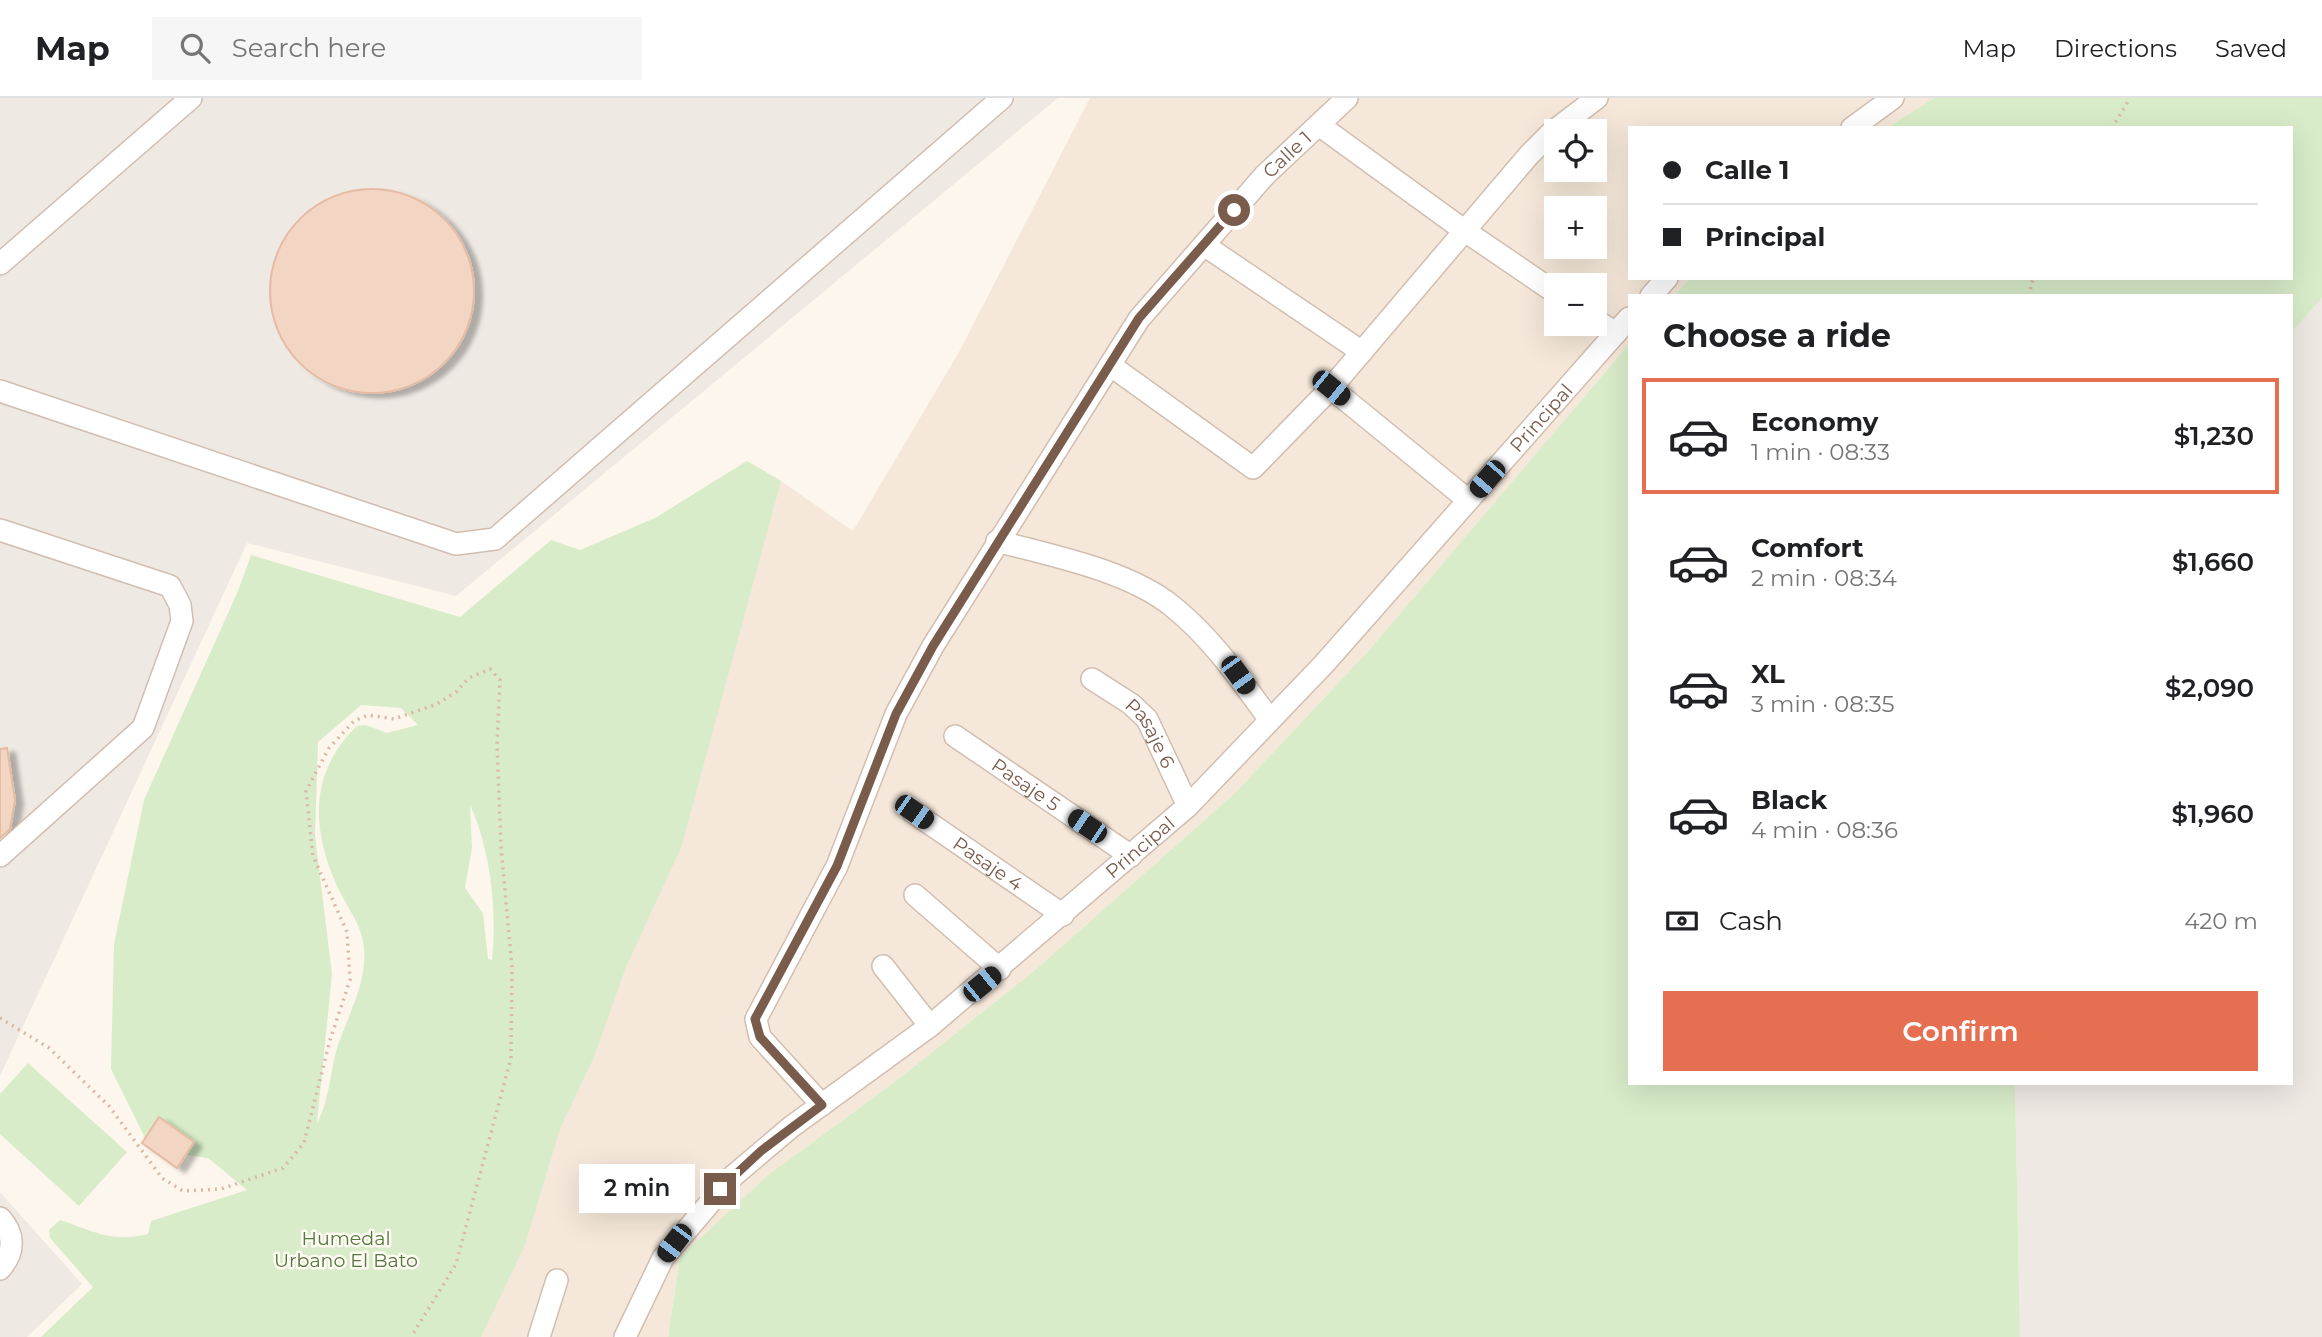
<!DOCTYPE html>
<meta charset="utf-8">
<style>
:root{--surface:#fff;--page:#f6f6f6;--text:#202124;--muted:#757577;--line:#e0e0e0;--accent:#e76f51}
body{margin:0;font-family:Montserrat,sans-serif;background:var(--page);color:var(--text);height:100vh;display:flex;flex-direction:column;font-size:26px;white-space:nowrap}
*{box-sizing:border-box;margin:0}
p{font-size:23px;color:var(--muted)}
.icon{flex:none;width:38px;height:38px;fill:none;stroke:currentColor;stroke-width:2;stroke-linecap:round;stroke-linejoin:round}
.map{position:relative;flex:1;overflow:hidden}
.sheet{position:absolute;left:1628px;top:196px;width:665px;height:791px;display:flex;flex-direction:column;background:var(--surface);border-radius:0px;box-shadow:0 7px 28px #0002}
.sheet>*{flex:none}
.banner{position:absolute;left:1628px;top:28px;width:665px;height:154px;border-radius:0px;box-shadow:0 7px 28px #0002;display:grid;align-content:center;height:154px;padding:0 35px;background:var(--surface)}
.fabs{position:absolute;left:1544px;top:21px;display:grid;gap:14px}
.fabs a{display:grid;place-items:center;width:63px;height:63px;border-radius:0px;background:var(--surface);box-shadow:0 7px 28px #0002;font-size:35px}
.end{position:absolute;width:32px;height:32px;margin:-16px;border:9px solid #7a5c4d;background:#fff;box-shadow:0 0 0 4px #fff}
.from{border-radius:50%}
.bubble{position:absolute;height:49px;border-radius:0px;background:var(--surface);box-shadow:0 7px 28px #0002;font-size:23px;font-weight:600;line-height:49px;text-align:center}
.car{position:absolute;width:21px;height:42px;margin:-21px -10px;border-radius:9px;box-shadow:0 0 5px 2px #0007;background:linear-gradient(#222 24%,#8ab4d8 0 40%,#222 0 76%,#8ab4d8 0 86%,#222 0)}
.banner b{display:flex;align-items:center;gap:24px;height:66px;font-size:26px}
.banner b+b{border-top:2px solid var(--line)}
.banner i{width:18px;height:18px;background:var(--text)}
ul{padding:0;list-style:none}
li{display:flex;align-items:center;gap:21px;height:116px;margin:0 14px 10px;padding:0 21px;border:4px solid transparent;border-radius:0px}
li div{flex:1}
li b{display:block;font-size:26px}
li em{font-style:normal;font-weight:600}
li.on{border-color:var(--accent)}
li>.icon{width:63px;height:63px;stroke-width:1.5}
h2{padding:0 35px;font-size:32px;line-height:84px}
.pay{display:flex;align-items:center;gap:18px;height:77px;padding:0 35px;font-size:26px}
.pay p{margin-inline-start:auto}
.button{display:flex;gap:14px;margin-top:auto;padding:14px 35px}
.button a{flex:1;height:80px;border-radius:0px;background:var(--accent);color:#fff;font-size:28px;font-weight:600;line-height:80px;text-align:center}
header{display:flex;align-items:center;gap:42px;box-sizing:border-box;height:98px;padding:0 35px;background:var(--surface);border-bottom:2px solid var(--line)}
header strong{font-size:33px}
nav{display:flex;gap:38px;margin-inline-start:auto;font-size:24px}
.search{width:490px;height:63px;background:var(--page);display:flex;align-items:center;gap:18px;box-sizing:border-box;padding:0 24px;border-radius:0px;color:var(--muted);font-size:26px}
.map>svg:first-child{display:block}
</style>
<header>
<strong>Map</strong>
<div class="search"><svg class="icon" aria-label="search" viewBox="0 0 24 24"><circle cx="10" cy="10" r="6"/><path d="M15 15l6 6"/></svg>Search here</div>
<nav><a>Map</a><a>Directions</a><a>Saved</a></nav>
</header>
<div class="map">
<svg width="2322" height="1239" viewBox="0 0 2322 1239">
<defs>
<filter id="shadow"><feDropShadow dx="8" dy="4.5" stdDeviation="2" flood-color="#0004"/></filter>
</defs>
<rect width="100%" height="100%" fill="#fdf6ec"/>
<path fill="#f5e8da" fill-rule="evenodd" d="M1090,0H1934L1887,30H1629V180H1690L1674,198H1629V246L1371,550L1234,696L1034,873L896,983L768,1077L680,1159L668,1239H473L775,379L853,433L959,254ZM1556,33H1594V72H1556ZM1556,110H1594V149H1556ZM1556,187H1594V226H1556Z"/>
<g fill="#efe9e4">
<path d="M0,0H1058L456,498L247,445L0,978Z"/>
<path d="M2322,200V1239H2020L2015,985H2291V235Z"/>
<path d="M0,1094L82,1186L27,1239H0Z"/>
</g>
<g fill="#d8ecc9" fill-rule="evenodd">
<path d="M1934,0H2322V200L2291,235V198H1674L1690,180H2291V30H1887Z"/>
<path d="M1629,246V985H2015L2020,1239H668L680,1159L768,1077L896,983L1034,873L1234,696L1371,550Z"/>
<path d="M747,363L781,383L681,750L626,869L594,959L560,1031L525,1147L481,1239H41L93,1189L50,1140L49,1132L60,1122C94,1133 110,1145 148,1136L151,1123L247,1092L208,1060L151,1052L111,971L114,846L144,702L238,493L251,457L460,519L551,442L580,452L655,420ZM361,607L401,610L418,627L387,635L366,627L357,628C311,672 311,726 334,781C343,805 362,824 364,850C367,885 349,915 338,947C330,972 330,1002 317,1025L332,876L315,737L318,644ZM470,707C491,753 497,813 492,862L488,861L483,815L465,790L472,750Z"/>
<path d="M28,965L127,1054L79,1108L0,1036V996Z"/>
</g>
<g fill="#f3d5c3" stroke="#e6bba3" stroke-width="2" filter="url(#shadow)">
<circle cx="372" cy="193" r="102"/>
<path d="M7,650L15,702L10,731L0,740V651Z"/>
<path d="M159,1019L194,1044L177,1070L142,1045Z"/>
</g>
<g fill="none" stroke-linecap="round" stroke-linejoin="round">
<g stroke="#d1beb0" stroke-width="24">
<g id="minor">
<path d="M1319,27L1465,133L1556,195"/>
<path d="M1852,30L1893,0"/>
<path d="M1204,147L1362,254"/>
<path d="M0,166L191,0"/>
<path d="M1651,198L1667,180"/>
<path d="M1594,221L1616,235"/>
<path d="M1110,267L1253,370L1331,290L1529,57L1551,35L1597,0"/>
<path d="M1331,290L1468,402"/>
<path d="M0,293L456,446L495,441L1002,0"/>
<path d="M0,432L170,488L180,507L182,523L143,630L0,758"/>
<path d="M997,443C1052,458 1127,472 1172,508C1212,540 1240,581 1270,622"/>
<path id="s1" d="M1092,581L1131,606L1147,621L1188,708"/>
<path id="s2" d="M955,638L1131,758"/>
<path id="s3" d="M913,714L1063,817"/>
<path d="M915,797L1000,871"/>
<path d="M883,868L930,928"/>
<path id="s4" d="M822,1007L760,939L756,921L837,768L896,616L933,548L1139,221L1265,77L1347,0"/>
<path d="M0,1120C15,1136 15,1154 0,1171"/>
<path d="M539,1239L557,1182"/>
<path id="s5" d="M625,1239L663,1160L732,1079L791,1029L930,928L1188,708L1324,566L1629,220"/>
</g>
</g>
<g stroke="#d9b8a5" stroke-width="3.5" stroke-dasharray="2 5" stroke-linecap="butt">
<path d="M2112,30L2130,0"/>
<path d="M2029,198L2033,180"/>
<path d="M0,920L49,950L109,1008L162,1080L183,1093L221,1091L283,1070L304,1045L330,942L350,882L347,834L313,758L306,693L329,650L354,623L368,617L394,621L437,606L456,594L469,580L490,571L500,582L497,646L501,749L512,869L511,960L456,1166L411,1239"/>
</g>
<use href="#minor" stroke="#fff" stroke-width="21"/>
</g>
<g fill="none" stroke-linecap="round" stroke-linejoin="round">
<path stroke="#7a5c4d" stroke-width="9" d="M720,1091L761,1053L822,1007L760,939L755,921L837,768L896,616L933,548L1139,220L1234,112"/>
</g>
<g text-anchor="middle" stroke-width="5" stroke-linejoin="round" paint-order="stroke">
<g font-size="19" fill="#7a5c4d" stroke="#fffaf3">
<text dy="7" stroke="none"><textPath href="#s4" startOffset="1132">Calle 1</textPath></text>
<text dy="7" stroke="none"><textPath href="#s5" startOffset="1307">Principal</textPath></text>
<text dy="7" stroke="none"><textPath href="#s1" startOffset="82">Pasaje 6</textPath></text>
<text dy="7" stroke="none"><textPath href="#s2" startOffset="86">Pasaje 5</textPath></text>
<text dy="7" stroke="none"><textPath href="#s5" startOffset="719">Principal</textPath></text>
<text dy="7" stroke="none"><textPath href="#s3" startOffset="91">Pasaje 4</textPath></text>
</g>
<g font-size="19" fill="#537a41" stroke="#fffaf3">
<text x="346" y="1147">Humedal<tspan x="346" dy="22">Urbano El Bato</tspan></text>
</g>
</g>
</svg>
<div class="fabs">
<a><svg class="icon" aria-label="locate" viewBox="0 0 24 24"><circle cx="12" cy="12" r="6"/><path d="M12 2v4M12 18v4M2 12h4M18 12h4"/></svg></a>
<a>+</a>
<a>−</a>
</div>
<i class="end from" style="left:1234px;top:112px"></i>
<i class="end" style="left:720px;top:1091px"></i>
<div class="bubble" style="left:579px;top:1066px;width:116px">2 min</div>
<i class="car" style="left:1331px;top:290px;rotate:129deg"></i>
<i class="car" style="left:1487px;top:381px;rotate:221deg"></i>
<i class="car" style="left:1238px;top:577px;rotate:144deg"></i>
<i class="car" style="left:914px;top:714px;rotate:125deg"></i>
<i class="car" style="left:1087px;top:728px;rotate:304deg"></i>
<i class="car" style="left:982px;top:886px;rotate:51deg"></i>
<i class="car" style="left:674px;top:1145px;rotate:217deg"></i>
<div class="banner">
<b><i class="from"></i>Calle 1</b>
<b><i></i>Principal</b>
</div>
<section class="sheet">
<h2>Choose a ride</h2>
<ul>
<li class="on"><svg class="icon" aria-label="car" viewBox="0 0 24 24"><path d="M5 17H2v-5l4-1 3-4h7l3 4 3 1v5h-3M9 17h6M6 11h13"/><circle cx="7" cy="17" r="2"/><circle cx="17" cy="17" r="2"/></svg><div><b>Economy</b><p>1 min · 08:33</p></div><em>$1,230</em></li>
<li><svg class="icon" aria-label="car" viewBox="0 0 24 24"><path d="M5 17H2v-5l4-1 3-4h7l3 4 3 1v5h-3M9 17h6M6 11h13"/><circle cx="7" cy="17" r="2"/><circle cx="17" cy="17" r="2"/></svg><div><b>Comfort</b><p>2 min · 08:34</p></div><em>$1,660</em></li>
<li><svg class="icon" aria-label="car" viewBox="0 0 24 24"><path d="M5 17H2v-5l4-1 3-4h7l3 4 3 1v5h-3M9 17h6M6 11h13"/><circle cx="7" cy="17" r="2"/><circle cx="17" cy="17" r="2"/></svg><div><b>XL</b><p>3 min · 08:35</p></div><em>$2,090</em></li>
<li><svg class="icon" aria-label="car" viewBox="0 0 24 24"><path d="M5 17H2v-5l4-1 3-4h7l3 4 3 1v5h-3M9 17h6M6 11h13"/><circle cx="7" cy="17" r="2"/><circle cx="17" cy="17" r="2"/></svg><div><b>Black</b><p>4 min · 08:36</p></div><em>$1,960</em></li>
</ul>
<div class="pay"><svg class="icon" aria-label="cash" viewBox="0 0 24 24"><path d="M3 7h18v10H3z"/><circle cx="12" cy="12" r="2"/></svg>Cash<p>420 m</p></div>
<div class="button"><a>Confirm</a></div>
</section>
</div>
